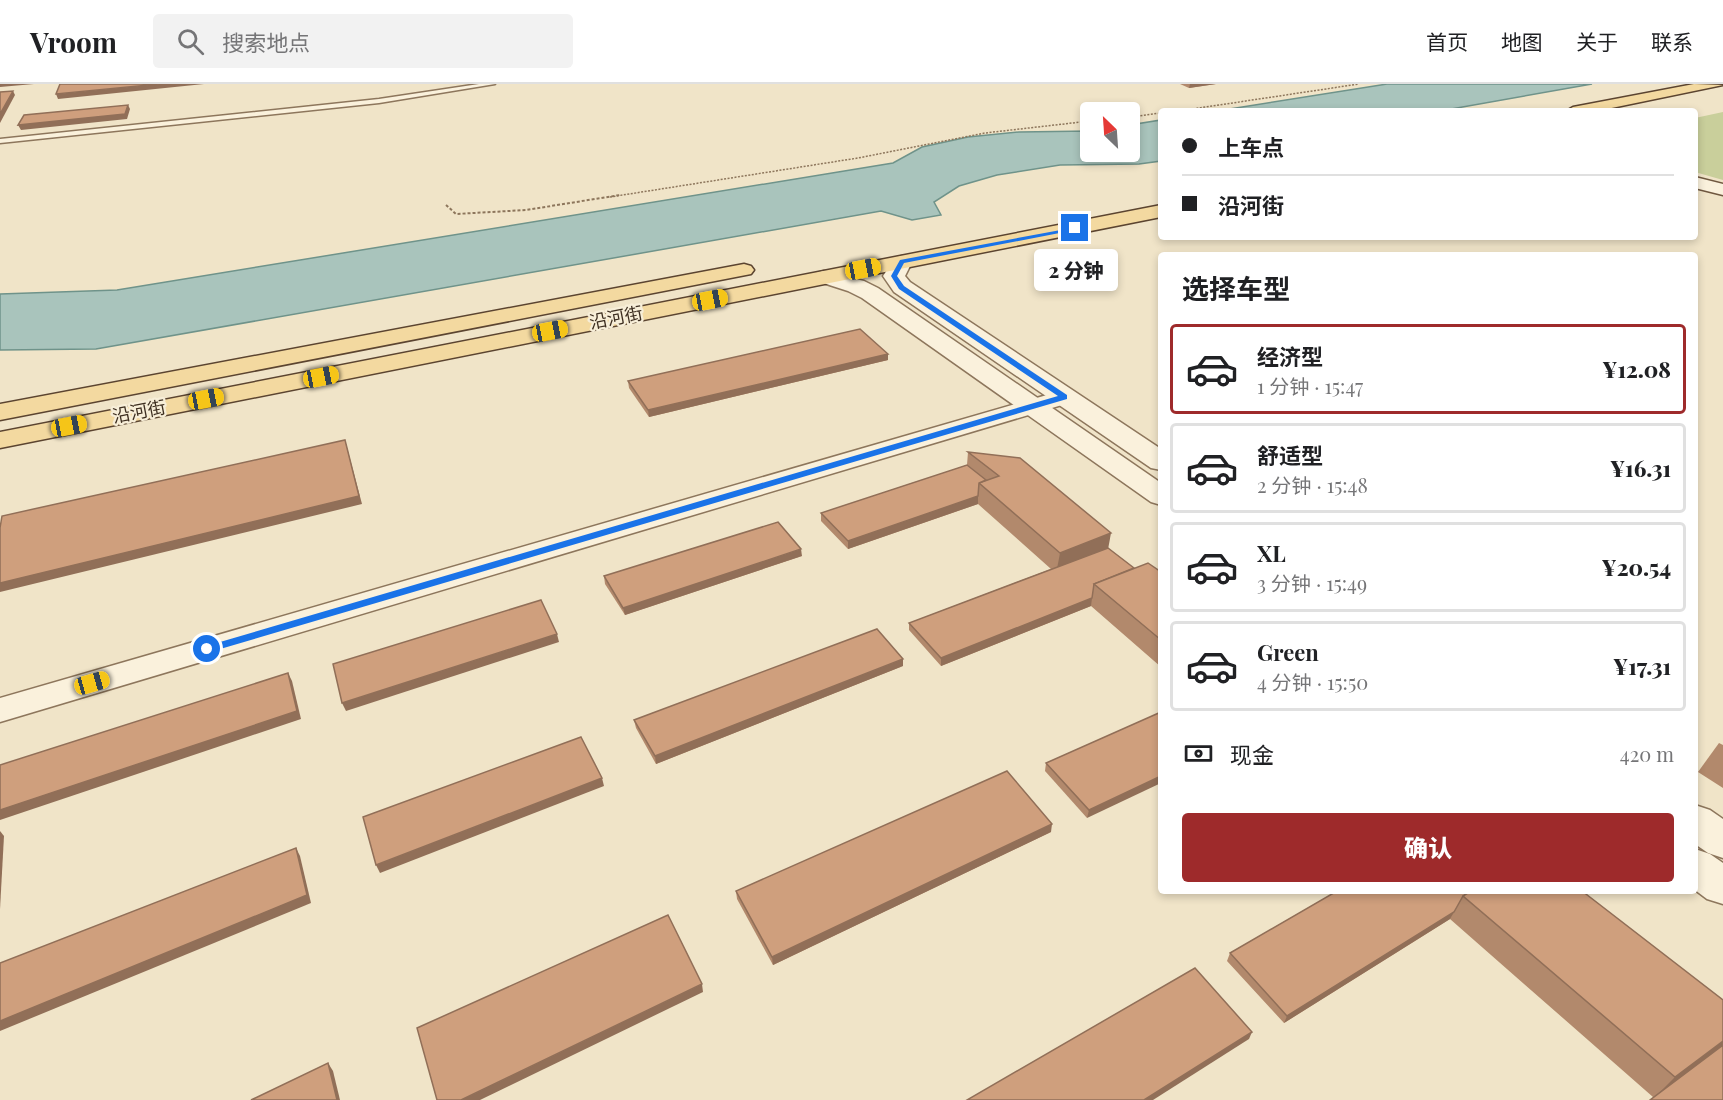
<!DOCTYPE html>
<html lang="zh">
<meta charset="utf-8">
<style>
:root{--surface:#fff;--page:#f2f2f2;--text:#202124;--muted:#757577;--line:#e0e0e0;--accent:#9e2a2b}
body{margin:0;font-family:"Playfair Display","Noto Sans SC",serif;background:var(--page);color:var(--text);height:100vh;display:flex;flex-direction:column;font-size:22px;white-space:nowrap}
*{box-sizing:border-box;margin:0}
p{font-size:20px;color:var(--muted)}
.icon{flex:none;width:33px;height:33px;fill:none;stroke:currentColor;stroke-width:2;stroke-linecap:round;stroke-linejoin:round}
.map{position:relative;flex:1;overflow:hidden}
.drawer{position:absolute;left:1158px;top:168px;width:540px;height:642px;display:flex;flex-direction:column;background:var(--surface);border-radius:6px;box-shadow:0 3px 9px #0003}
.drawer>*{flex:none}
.banner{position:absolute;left:1158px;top:24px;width:540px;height:132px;border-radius:6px;box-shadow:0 3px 9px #0003;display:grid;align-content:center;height:132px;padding:0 24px;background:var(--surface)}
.needle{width:39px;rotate:335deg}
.fabs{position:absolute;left:1080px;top:18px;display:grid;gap:12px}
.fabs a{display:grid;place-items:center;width:60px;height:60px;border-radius:6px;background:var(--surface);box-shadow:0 3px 9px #0003;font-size:30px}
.end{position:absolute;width:27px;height:27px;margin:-14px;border:8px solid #1a73e8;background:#fff;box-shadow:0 0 0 3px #fff}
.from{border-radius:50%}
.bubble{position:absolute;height:42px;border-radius:6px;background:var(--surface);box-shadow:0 3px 9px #0003;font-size:20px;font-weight:800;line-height:42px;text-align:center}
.car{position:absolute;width:18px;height:36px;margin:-18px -9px;border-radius:8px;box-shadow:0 0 4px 2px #0007;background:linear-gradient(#f5c518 24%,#345 0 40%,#f5c518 0 76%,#345 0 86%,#f5c518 0)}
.banner b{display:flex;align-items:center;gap:21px;height:57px;font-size:22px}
.banner b+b{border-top:2px solid var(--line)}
.banner i{width:15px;height:15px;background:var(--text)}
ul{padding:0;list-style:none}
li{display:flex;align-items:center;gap:18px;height:90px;margin:0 12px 9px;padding:0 12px;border:3px solid var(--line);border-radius:6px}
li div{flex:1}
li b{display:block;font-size:22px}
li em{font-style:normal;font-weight:800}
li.on{border-color:var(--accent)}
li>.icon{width:54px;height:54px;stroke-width:1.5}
h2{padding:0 24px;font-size:27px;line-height:72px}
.pay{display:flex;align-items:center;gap:15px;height:66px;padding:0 24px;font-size:22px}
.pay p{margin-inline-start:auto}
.action{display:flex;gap:12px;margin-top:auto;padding:12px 24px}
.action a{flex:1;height:69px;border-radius:6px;background:var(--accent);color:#fff;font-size:24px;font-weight:800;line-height:69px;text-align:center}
header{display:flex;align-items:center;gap:36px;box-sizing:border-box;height:84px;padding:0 30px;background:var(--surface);border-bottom:2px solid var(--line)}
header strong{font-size:28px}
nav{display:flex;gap:33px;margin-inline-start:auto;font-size:21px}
.search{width:420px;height:54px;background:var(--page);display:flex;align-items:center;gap:15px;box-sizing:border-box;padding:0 21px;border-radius:6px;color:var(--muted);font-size:22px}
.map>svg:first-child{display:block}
</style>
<header>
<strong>Vroom</strong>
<div class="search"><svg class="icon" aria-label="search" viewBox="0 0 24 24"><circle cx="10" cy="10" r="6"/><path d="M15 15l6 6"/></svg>搜索地点</div>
<nav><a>首页</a><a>地图</a><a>关于</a><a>联系</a></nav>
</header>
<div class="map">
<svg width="1723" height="1016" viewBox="0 0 1723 1016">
<rect width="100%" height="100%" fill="#f0e4c8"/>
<path fill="#c9cf9b" d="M1723,28V96L1695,88V34Z"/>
<g fill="#a9c4bc" stroke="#6f938a" stroke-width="1.5">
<path d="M1387,0H1592L1440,27H1217Z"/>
<path d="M1161,36V77L1139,80L1060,81L997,91L959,102L934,118L941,131L912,136L881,127L96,265L0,266V210L117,206L893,79L922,63L968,53L1019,48L1090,47V68H1130V41Z"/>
</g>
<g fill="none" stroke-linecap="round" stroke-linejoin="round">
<g stroke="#8d765c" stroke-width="3">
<path id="service" d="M479,0H495L379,19L0,59V55L379,15Z"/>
</g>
<g stroke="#8d765c" stroke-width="3">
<path id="minor" d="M1064,306L1072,308L1076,313L1072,318L0,638V614Z"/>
</g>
<g stroke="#8d765c" stroke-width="3">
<g id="tertiary">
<path d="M902,172L909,174L912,178L905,192L910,198L1161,365V386L1151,384L894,208L883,192L895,174Z"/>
<path d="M824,187L864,197L878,204L1161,399V421L1151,418L862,214L848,207L817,197L813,193L817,189Z"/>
<path d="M1695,721L1710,726L1723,735V774L1708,769L1695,760Z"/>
<path d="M1695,765L1710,770L1723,779V820L1707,815L1695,806Z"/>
</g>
</g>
<g stroke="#6f573f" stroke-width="3">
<path id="secondary" d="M1695,93L1723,100V111L1695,104Z"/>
</g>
<g stroke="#5b4430" stroke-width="3">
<g id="primary">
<path d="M1694,0L1723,1L1597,27H1566L1573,23Z"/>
<path d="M1161,121V133L0,364V348Z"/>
<path d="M744,180L751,182L754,186L751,190L0,336V320Z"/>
</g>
</g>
<g stroke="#8d765c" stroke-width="1.5" stroke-dasharray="2 1.5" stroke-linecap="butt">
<path d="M1179,27L1359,0"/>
<path d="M1130,33L1161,29"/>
<path d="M610,113L858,74L985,49L1090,37"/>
</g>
<path stroke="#8d765c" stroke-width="2" stroke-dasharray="3 2" stroke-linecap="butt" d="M446,121L456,130L526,126L620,111"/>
<use href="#service" fill="#faf1dc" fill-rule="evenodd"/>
<use href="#minor" fill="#faf1dc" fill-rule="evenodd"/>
<use href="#tertiary" fill="#faf1dc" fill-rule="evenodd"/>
<use href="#secondary" fill="#faf1dc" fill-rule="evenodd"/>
<use href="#primary" fill="#f3d9a0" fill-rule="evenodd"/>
</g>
<g fill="#b2896c">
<path d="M1180,0H1216L1189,4Z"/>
<path d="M888,270V276L649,333L629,304L628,297Z"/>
<path d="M968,368L1108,464L1134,484L1161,488V583L1091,522L941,582L909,546V539L1051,485L978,420L848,465L821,437V429L967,381Z"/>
<path d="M802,472L625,531L605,500L604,492Z"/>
<path d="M903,582L656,680L636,644L634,636Z"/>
<path d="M1161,628L1087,734L1045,687L1046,679Z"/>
<path d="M1719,659L1723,661V704L1698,688Z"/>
<path d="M1051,748L773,881L737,815L736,807Z"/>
<path d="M1337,807H1582L1723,1016L1653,1013L1450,835L1284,939L1227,877L1230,869Z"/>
</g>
<g fill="#916f58">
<path d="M0,0H34L0,3Z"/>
<path d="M159,0H204L58,15L56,10Z"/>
<path d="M1190,0H1216L1189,4Z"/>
<path d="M13,7L15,11L0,39V30Z"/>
<path d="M128,21L130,25L127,35L21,46L18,41Z"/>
<path d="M888,270V276L649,333L648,326Z"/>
<path d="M345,356L362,420L0,508V499Z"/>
<path d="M978,412V420L848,465V457Z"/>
<path d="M1111,449L1107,471L1056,490L1060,469Z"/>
<path d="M801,465L802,472L625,531L623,524Z"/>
<path d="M1092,514L1091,522L941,582V574Z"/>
<path d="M557,550L559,558L346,627L342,619Z"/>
<path d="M903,575V582L656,680L655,672Z"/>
<path d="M288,589L292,597L301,635L0,736V726Z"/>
<path d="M1161,692V699L1087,734L1089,726Z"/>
<path d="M602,694L604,702L380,789L376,781Z"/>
<path d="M1052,740L1051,748L773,881L772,873Z"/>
<path d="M0,747L4,752L0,825Z"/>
<path d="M296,764L300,772L311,819L0,947V937Z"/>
<path d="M1454,828L1450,835L1284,939L1287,932Z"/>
<path d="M702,900L703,908L480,1016H461Z"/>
<path d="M1252,948L1249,955L1153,1016H1144Z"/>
<path d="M1723,957V963L1654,1014L1675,993Z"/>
<path d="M328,979L333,987L340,1016H337Z"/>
</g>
<g fill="#cf9f7d" stroke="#916f58" stroke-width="1.5">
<path d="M60,0H159L56,10Z"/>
<path d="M13,7L0,30V8Z"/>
<path d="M128,21L125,30L18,41L24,31Z"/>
<path d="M860,245L888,270L648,326L628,297Z"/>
<path d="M345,356L359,412L0,499V444L2,432Z"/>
<path d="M968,368L1020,374L1111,449L1060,469L979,399L999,392Z"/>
<path d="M967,381L986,396L979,399L978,412L848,457L821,429Z"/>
<path d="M778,438L801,465L623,524L604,492Z"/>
<path d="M1108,464L1134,484L1094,500L1092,514L941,574L909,539Z"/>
<path d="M1148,479L1161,488V556L1094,500Z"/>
<path d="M541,516L557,550L342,619L333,580Z"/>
<path d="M877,545L903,575L655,672L634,636Z"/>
<path d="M288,589L297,627L0,726V681Z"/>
<path d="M1161,628V692L1089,726L1046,679Z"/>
<path d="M581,653L602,694L376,781L363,733Z"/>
<path d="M1007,687L1052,740L772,873L736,807Z"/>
<path d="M296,764L307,811L0,937V879Z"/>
<path d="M1337,807H1471L1463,812L1454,828L1287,932L1230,869Z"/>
<path d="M1471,807H1582L1723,916V957L1675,993L1463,812Z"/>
<path d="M668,831L702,900L461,1016H437L417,944Z"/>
<path d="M1195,884L1252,948L1144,1016H967Z"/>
<path d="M1723,961V1016H1650Z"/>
<path d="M328,979L337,1016H251Z"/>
</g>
<path fill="#1a73e8" d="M1077,143L1075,146L904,179L897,192L904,202L1067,311V315L210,568L207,569L201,565L203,563L1058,312L899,205L891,192L900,176Z"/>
<g text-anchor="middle" stroke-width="4.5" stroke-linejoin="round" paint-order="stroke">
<g font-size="18" fill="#3d2e20" stroke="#f7eed8">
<text transform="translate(616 234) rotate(-11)" y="6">沿河街</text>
<text transform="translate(139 328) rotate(-11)" y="6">沿河街</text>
</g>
</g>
</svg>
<div class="fabs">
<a><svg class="needle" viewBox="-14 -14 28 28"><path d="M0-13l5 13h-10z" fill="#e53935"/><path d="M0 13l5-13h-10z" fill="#757577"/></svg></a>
</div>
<i class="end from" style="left:207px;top:565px"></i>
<i class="end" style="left:1075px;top:144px"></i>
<div class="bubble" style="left:1034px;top:165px;width:84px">2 分钟</div>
<i class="car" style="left:863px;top:185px;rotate:79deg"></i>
<i class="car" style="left:710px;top:216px;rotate:79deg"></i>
<i class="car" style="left:550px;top:247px;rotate:79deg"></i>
<i class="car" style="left:321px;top:293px;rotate:79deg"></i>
<i class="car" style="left:206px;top:315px;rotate:79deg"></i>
<i class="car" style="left:69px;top:342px;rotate:79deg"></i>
<i class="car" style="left:92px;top:599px;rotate:74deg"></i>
<div class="banner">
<b><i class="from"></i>上车点</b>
<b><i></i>沿河街</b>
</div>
<section class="drawer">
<h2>选择车型</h2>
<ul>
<li class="on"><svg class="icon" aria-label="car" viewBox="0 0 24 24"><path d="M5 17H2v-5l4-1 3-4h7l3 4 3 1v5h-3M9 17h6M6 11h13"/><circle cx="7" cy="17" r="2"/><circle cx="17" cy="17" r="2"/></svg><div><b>经济型</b><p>1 分钟 · 15:47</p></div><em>¥12.08</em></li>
<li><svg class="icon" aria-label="car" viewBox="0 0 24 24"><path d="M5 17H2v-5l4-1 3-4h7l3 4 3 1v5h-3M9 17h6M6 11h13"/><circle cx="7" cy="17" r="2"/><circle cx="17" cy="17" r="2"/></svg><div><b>舒适型</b><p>2 分钟 · 15:48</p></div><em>¥16.31</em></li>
<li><svg class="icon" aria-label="car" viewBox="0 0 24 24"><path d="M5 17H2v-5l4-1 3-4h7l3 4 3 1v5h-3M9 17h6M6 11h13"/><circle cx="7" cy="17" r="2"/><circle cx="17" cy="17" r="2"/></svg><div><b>XL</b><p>3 分钟 · 15:49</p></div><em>¥20.54</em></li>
<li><svg class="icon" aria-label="car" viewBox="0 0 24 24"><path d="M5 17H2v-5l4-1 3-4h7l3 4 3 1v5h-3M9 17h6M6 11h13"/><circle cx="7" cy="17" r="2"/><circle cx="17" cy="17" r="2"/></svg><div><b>Green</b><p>4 分钟 · 15:50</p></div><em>¥17.31</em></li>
</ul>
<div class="pay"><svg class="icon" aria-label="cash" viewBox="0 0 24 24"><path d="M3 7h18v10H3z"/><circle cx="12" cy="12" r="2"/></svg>现金<p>420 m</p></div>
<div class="action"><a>确认</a></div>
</section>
</div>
